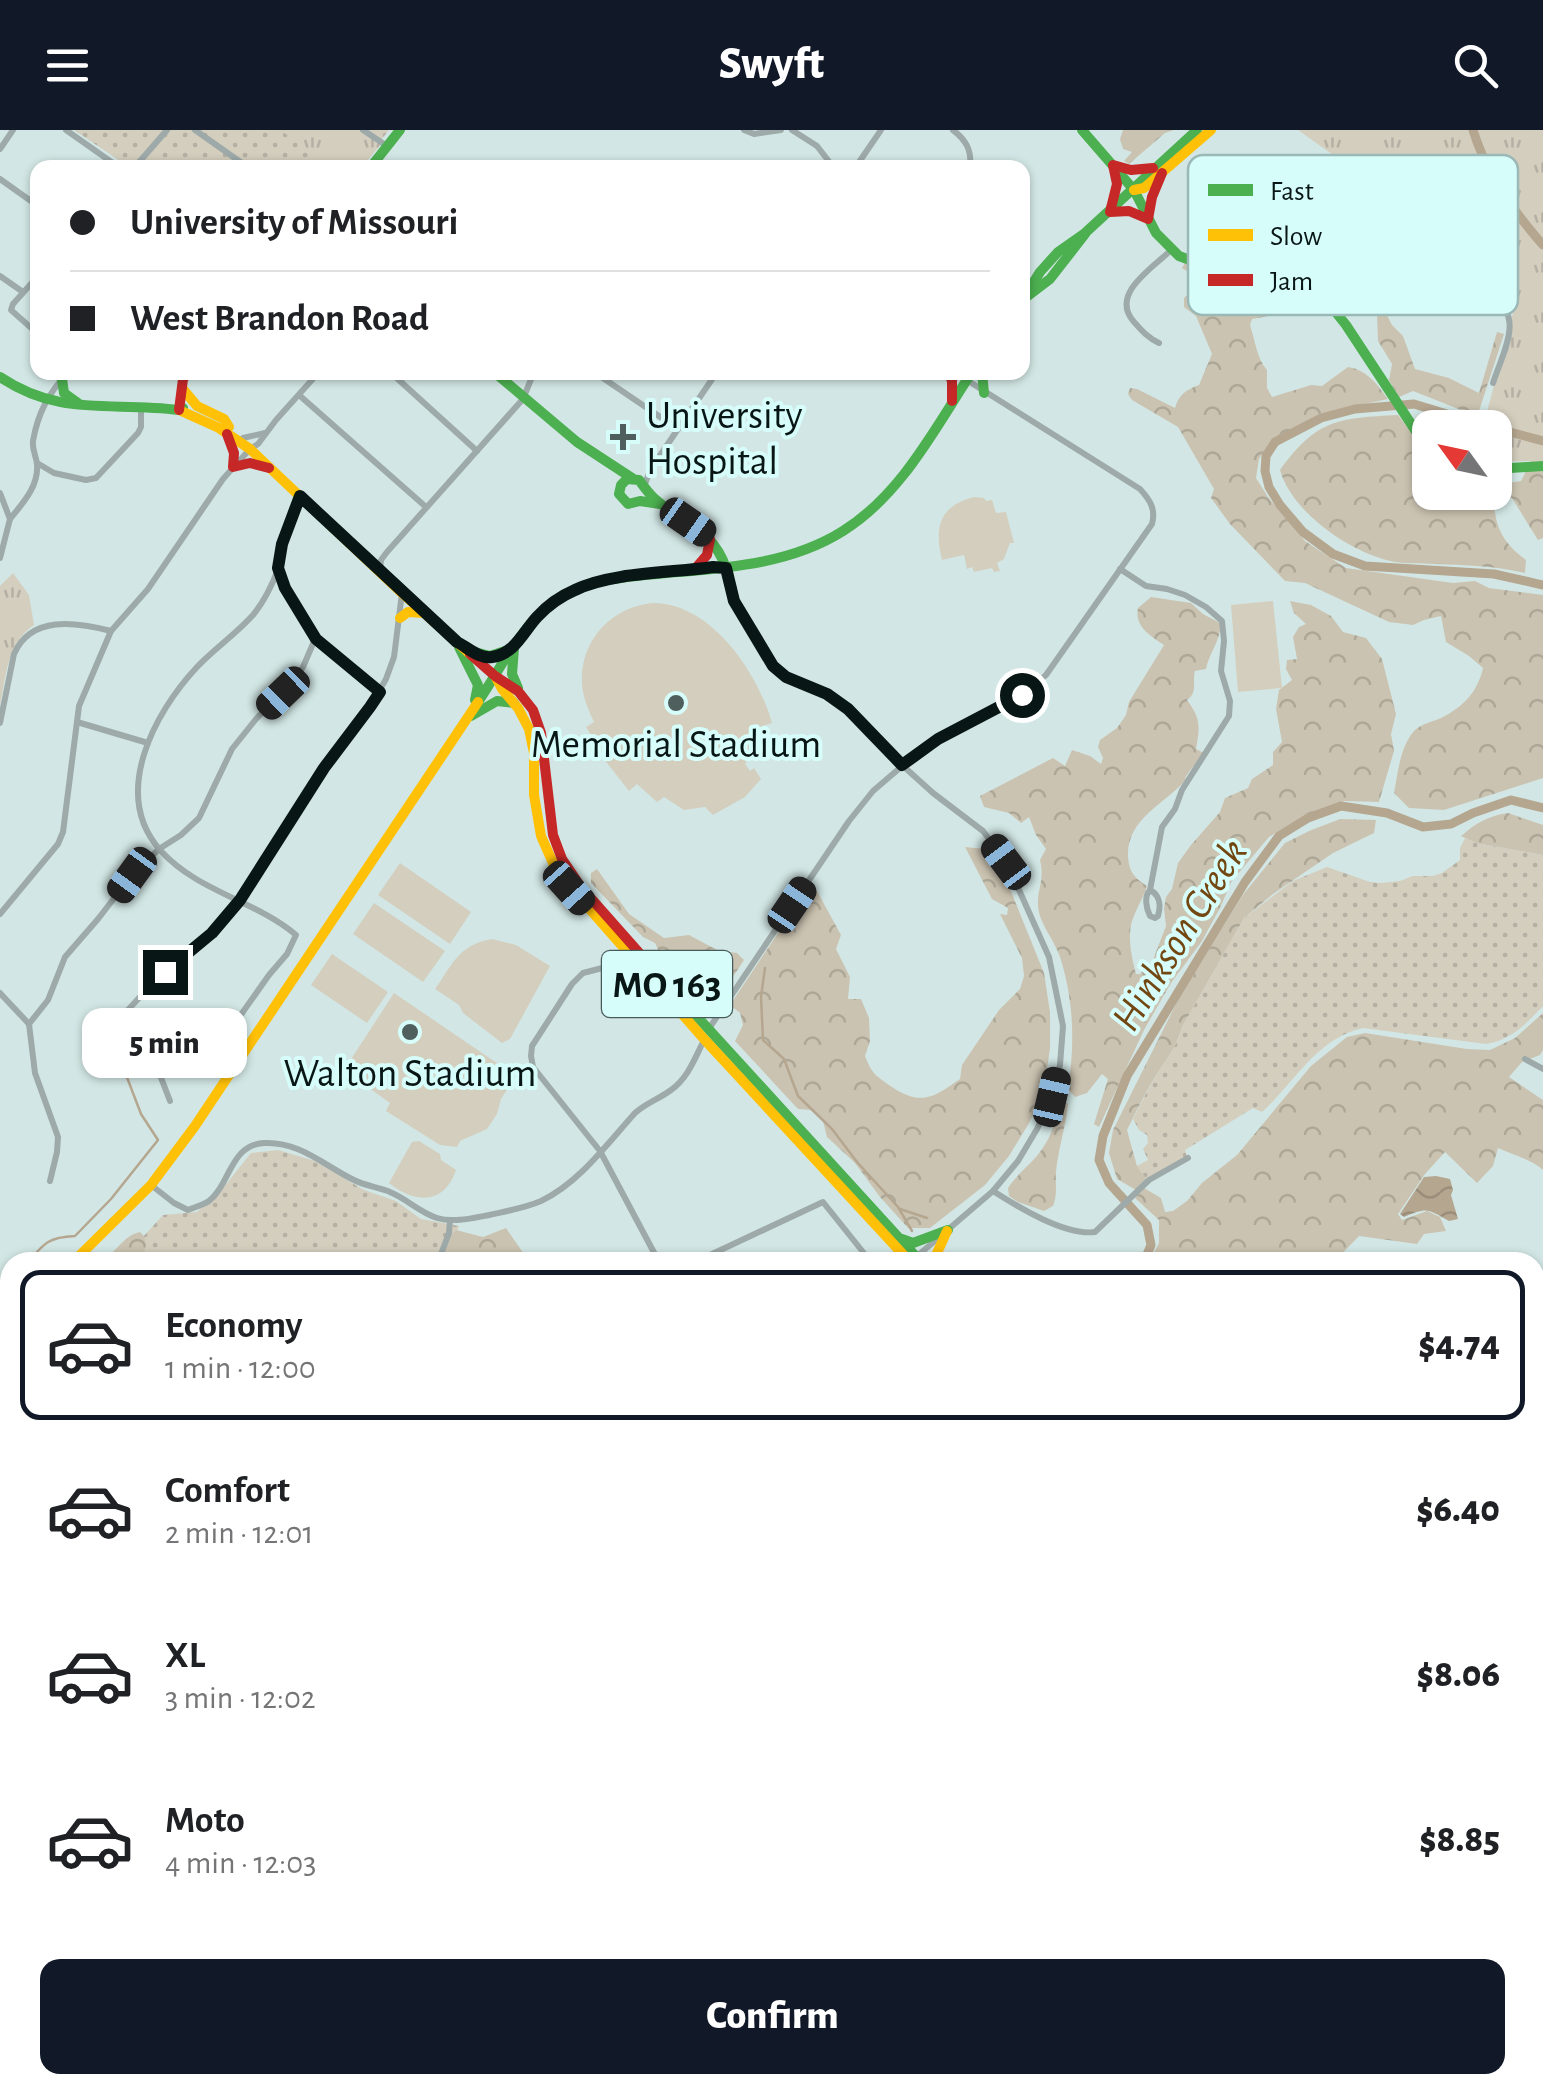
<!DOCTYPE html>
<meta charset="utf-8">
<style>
:root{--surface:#fff;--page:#f2f2f2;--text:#202124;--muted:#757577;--line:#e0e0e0;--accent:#111827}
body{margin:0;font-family:"Alegreya Sans",sans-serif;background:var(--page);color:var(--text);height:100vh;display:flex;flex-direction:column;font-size:38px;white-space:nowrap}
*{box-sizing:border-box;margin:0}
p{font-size:32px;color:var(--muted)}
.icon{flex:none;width:55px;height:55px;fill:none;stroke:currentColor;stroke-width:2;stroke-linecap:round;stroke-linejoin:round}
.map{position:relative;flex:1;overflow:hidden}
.drawer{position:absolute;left:0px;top:1122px;width:1545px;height:842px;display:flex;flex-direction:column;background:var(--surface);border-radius:30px 30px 0 0;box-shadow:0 2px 8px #0004}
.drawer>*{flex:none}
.hud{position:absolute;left:30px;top:30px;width:1000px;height:220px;border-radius:20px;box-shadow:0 2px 8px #0004;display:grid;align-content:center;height:220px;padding:0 40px;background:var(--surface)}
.needle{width:65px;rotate:303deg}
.controls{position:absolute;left:1412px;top:280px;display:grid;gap:20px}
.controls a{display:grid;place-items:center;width:100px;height:100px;border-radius:20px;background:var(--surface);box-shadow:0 2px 8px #0004;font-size:50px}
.end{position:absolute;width:45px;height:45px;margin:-22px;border:12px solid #091616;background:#fff;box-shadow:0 0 0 5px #fff}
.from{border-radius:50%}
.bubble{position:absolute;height:70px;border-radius:20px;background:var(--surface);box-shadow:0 2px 8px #0004;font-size:32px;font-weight:800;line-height:70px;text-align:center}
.car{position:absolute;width:30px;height:60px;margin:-30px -15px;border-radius:12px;box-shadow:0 0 8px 2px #0007;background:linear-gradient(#222 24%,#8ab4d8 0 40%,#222 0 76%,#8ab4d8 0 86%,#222 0)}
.hud b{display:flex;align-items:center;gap:35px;height:95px;font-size:38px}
.hud b+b{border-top:2px solid var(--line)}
.hud i{width:25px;height:25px;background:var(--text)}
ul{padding:18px 0 0;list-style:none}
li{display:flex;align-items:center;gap:30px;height:150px;margin:0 20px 15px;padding:0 20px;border:5px solid transparent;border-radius:20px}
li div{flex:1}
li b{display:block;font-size:38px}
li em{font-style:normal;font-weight:800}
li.selected{border-color:var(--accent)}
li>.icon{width:90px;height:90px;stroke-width:1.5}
.button{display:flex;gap:20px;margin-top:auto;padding:20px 40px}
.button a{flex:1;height:115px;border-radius:20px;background:var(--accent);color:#fff;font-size:40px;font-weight:800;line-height:115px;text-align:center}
header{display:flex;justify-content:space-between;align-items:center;height:130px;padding:0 40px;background:var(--accent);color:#fff;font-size:45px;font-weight:800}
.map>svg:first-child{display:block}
</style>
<header><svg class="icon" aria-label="menu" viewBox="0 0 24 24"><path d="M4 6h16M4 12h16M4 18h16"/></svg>Swyft<svg class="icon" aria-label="search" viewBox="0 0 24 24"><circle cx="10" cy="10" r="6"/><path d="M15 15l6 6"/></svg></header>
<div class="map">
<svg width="1543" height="1964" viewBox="0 0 1543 1964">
<defs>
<pattern id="grass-dots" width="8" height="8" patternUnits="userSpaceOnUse" patternTransform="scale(2.5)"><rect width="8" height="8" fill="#d4cebe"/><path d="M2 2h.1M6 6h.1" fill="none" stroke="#b5b0a3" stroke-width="1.8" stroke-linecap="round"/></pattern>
<pattern id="forest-crowns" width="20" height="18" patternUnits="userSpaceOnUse" patternTransform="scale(2.5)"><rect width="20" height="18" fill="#cbc3b1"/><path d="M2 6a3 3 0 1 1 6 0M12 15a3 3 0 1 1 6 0" fill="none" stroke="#ada798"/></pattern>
<pattern id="park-tufts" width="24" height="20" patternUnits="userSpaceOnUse" patternTransform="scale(2.5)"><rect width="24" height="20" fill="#d4cebe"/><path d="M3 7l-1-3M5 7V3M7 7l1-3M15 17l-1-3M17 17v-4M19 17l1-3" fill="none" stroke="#b5b0a3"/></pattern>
<pattern id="water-waves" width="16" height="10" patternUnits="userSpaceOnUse" patternTransform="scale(2.5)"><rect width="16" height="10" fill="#b5a690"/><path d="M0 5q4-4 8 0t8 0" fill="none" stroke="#9a8e7b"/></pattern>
</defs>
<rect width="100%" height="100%" fill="#d2e7e5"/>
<g fill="url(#grass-dots)">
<path d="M74,0H389L359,38H257L250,33L246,38L129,37Z"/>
<path d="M1465,708L1476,713L1543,725V876C1526,894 1511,910 1486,914L1363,898C1317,908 1295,952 1262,982L1253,978L1185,1020L1187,1027L1146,1049L1137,1036L1148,1030L1143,1019L1148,1013L1147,1005L1139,1000L1133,989C1141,973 1149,957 1158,943C1168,927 1177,916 1182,897L1244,788L1293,751L1327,737L1370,752L1381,753L1400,751L1413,746H1433L1442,743L1460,730V718Z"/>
<path d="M278,1020L315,1031L364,1060L396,1071L421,1089L459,1096L444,1132H120L163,1085L197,1082L223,1058L251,1023Z"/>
</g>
<g fill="url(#forest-crowns)">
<path d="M1123,0H1174L1165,3L1129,34L1124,31L1132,22L1123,19L1120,9Z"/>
<path d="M1185,133C1221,145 1258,146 1294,156L1292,174H1275L1269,186L1252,189L1250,195C1255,210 1257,229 1267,240V258L1272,267L1311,255L1322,256L1348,237C1367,240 1377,254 1388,269L1319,284L1271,310L1259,329L1256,348L1268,367L1305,411L1346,438L1453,453L1475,451L1489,458L1543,465V648L1444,680L1409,678L1394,663C1398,642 1400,617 1414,601C1422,593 1433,592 1443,587C1464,576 1478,561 1483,538L1469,526L1446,512L1441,486L1424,490L1413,495L1389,492L1305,453L1285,451L1230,394L1211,368L1214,359L1178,297L1132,270L1128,264L1130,258L1137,259L1175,278C1179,264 1186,260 1199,255L1212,224L1196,186L1184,177V168L1203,152L1182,138Z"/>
<path d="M1376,164L1392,195L1403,206L1415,239L1449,248L1479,263L1497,202L1504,204L1479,281L1466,282L1413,261L1399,267L1389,250L1392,234L1378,211L1377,184L1373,167Z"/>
<path d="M1398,285L1412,303L1420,330L1430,333V362H1495V355L1521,351L1527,339L1543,340V408L1538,410L1512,368L1494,366C1494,396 1502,412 1526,430L1525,443C1495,436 1465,435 1434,434C1421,433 1407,434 1395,432C1352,424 1292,383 1280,340C1317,289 1338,288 1398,285Z"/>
<path d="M1151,467L1191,473L1203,484L1220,493C1222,509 1209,523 1206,539L1195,541C1192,552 1198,563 1187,570C1201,589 1200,596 1196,619L1204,623C1200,632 1194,634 1189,642C1181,653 1190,645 1181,655C1160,676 1129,690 1128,723C1128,740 1133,747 1147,756C1143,769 1134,782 1131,795C1128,810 1132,829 1136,844H1140L1153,830L1166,796L1164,778L1166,767L1172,759L1178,733L1191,715L1220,682L1225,668L1248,658L1252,649L1273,635V622L1282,612L1276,579L1279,560L1292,550L1286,539L1287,530L1297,529L1293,507L1299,497L1306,494L1294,483L1290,471L1311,475L1331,486L1343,502L1366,508L1382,529L1396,584L1391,604L1394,621L1379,672L1344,671L1305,685L1269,707L1231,752L1221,776L1202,811L1171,853L1144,900L1099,997L1094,994L1108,949L1102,944L1087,963L1075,967L1068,959C1075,914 1074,871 1060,827C1055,811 1039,793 1038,776C1037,758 1045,750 1040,730L1046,719L1036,705L1029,687L1021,693L1009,683L984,677L980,666L1053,628L1065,636L1072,620L1090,626L1101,634L1103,628L1098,617L1100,610L1117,598L1126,585L1129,572L1164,515C1151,506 1134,497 1138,478Z"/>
<path d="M1508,683L1543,695V725L1476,713L1461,706C1476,693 1488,686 1508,683Z"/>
<path d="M1340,689L1376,690L1374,703L1333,723L1273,764L1244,788L1182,897C1177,915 1169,926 1159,941C1147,959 1137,980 1127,1000L1137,1036L1146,1049L1136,1060L1117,1049L1109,1023L1113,1000L1178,870L1242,766L1285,713L1309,701Z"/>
<path d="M965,717L986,719L1004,744L1044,843L1050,882V919L1043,965L1028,995L1009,1026L985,1055L930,1098H908L880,1067L855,1033L827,1007L823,991L811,980L798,979L735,911L743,895L740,883L730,875L812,752L841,805L836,819L850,847L848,869H861L869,888L870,911L865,926C872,944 876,946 892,957C921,976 933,968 960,949L962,935L999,880L1020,859L1024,846L1022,828L1000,784L1007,785L1008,778L992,769Z"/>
<path d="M597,739L629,784L664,808L689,805L719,821L737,823L744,830L725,859H719L713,856L700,846L674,841L663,830L655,813L643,807L591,753V743Z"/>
<path d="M1543,883V920L1540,925L1522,932L1509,947L1543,970V1040C1531,1029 1513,1025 1498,1018L1493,1036L1477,1053L1445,1022L1425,1044L1398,1084L1402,1090L1427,1081L1440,1087L1446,1101L1424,1104L1417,1114L1359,1106L1334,1132H1149L1159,1113V1090L1135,1068L1144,1058L1161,1068L1165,1082L1173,1081L1187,1071L1202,1053L1237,1025L1311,936L1347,907L1365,903L1467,919L1490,920L1515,908Z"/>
<path d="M1068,973C1066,997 1058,1019 1056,1042C1055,1054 1058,1064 1053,1076L1044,1081L1018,1072L1009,1066L1008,1058C1016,1046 1026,1038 1036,1027C1049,1012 1056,993 1060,974Z"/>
<path d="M506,1098L524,1124L535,1126L538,1132H440L450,1106L456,1100L483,1107Z"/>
<path d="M140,1102L144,1106L146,1115L141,1132H100C116,1124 122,1106 140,1102Z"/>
<path d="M3,1231H10V1955H383L384,1958L395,1964H0V1843C7,1836 11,1829 5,1820L0,1819V1234Z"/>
</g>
<g fill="url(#park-tufts)">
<path d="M280,0H362L382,13L362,37H334Z"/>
<path d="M1298,0H1543V336L1529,331L1495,332V298L1483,297L1519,160L1431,157L1365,145L1340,30Z"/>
<path d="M13,443L29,465L34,495C7,513 6,546 0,575V456Z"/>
</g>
<g fill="#d4cebe">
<path d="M974,367L984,368L986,371L992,370L996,383L1006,382L1014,413H1010L1004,429L997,433L1000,441L994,442L992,438L974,442L972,437L967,439L964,425L942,430C934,397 939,376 974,367Z"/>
<path d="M1273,471L1282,558L1238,562L1231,475Z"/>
<path d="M654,473C712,474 758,543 772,593L759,597L757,612L745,634L750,641L754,638L761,649L745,667L713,685L705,677L684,680L664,667L657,672L637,654L629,661L607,633L586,597L594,592C589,582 585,572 583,562C575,516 609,476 654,473Z"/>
<path d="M400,733L471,782L450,814L378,765Z"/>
<path d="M374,773L445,821L423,852L353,804Z"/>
<path d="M492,809L516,815L550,836L510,909L502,913L463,883L459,875L435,859C453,834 458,815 492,809Z"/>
<path d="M332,824L388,862L367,893L311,855Z"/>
<path d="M394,863L516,946L501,969L497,984L487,999L460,1011L457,1017L440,1015L386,981L390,973L344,940Z"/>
<path d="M419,1011L440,1024L441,1030L456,1040C444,1076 414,1073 389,1053L412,1012Z"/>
</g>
<path fill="url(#water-waves)" d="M1436,1046L1450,1049L1453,1060L1451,1065L1458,1089L1449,1091C1427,1079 1428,1077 1404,1087L1400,1084L1424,1047Z"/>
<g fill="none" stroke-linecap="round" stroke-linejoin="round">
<g stroke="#b5a690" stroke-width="2.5">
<path d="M765,838L761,867L763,910L784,929L798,966L832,999L857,1032L898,1077L912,1101"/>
<path d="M900,1079L927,1088"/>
<path d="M944,1129L947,1132"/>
<path d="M28,1132C44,1113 49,1107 75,1106L111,1069L158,1010L141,984L120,929L100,900L96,888"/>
<path d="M0,1157L10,1153"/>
<path d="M0,1495L10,1494"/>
<path d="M1535,1662L1543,1657"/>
<path d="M0,1711L7,1690L10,1689"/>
<path d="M0,1783L10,1786"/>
<path d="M134,1955L135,1964"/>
</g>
<g stroke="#b5a690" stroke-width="9">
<path d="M1473,0C1486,43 1513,81 1543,115"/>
<path d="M1493,298L1414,274L1355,279L1321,288L1275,312L1266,326L1265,341L1269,357L1280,375L1303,402L1333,424L1365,436L1494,444L1543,455"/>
<path d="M1495,298L1543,311"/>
<path d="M1144,1132L1151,1115L1147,1095L1109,1053L1099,1030L1103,1006L1127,946L1245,752L1279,706L1308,688L1341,676L1387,683L1423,697L1451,694L1473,683L1511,670L1543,678"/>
<path d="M732,1964L749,1955"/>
</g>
<g stroke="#9daaa9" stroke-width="6">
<path d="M66,0L120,38"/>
<path d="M195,0L249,38"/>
<path d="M363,0L387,16"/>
<path d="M744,0L754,4L781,0"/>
<path d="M792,0L817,16L834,38"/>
<path d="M953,0C966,10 972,20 970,38"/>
<path d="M0,19L13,0"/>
<path d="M134,38L167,0"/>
<path d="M855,38L881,0"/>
<path d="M0,49L38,76"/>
<path d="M0,146L23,162"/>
<path d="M38,146L13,174L11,180L38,204"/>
<path d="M1323,166L1343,152L1351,151L1490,167C1527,184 1502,224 1493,253"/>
<path d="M1159,213C1148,208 1142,201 1134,192C1109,164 1153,138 1171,120"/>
<path d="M390,242L477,321"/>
<path d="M594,242L678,299"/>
<path d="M299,265L426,377"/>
<path d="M243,308L265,303"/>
<path d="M37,333L54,343L86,350L96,348L138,303L141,297V276"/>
<path d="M644,357L650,340L717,242"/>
<path d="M0,363L10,389L0,428"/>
<path d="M10,389C23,373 39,356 37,334C36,325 32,320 33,311C38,282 49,263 68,242"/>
<path d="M726,438L736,477L775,539L786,547L827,564L848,579L902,635L933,663L983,701L1007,733L1049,827L1063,896L1060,935L1052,967L1037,999L1018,1031L993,1061L916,1127"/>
<path d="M279,439L285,458L315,509L379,562"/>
<path d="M1120,439L1146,456L1167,459L1185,465L1206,477L1222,491L1224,511L1221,541L1230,571L1229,586L1182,660L1175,679L1162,697L1150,760C1160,765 1161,776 1158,786L1155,788L1150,786C1146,778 1144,766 1150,760"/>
<path d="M380,441L381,430L387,422L523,269L534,242"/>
<path d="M77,592L148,613"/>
<path d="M0,593L14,524C31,485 76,492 111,501"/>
<path d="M0,784L58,714L63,702L79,576L111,501L148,459L223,349L250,319L258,314L276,290L319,242"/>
<path d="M628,823L614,835L583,843L572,854L532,916L531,926L533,937L600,1021L659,1132"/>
<path d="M0,863L29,894"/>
<path d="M29,894L48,870L65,827L98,789L132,745L159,719L181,705L199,688L232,619L256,589L295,548L303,537L315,509"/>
<path d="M29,894L35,943L58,1007L57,1022L50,1051"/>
<path d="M708,900L849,691L873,661L922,619L1022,565L1046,545L1152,394C1156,379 1150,370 1140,359L954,242"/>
<path d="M216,920L269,845L287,824L296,805C256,771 197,761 161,721C110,665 154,583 197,537C214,519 236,504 253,485C263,473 273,454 278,439C282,427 282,414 286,401C289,389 296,379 300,366"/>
<path d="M1525,929L1543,939"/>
<path d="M170,971L143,901L127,881L149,857L212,803L240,770L324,637L370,577L386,549L394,527L402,463"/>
<path d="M151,1055L174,1073L188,1080C195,1077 203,1075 209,1071C231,1053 230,1015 264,1013C299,1011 325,1036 354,1050C365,1056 379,1057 390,1062C407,1069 419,1082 437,1088C453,1093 473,1088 489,1085C507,1081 525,1078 541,1071C579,1053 607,1014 635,983C646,973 659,969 671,960C688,948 695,928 704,910"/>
<path d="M993,1061C1018,1077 1065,1106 1095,1102L1149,1050L1188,1028"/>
<path d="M438,1132L449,1103L450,1090"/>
<path d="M695,1132L823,1072L871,1132"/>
<path d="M1535,1147L1543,1146"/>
<path d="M1535,1357L1543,1361"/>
<path d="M1535,1441L1543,1439"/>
<path d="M1535,1900L1543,1876"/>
<path d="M1535,1905L1543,1907"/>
<path d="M1217,1955L1222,1964"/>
</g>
<g stroke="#4caf50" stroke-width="10">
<path d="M1082,0L1134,60L1156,103L1179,126L1209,137L1264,141L1289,146L1323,166L1346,195L1421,309L1430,318"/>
<path d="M370,38L400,0"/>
<path d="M1025,168L1050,149L1085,104"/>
<path d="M1022,171L1040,142L1058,122L1085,103L1197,0"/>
<path d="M494,242L577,312L632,348"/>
<path d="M982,242L984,263"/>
<path d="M0,247C61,288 112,271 179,280L183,278"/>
<path d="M62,249L64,263L78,273"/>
<path d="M1495,339L1543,336"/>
<path d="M660,374L640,371L628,374L619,364L621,355L627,349L639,350C644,357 649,364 655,369C684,395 712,398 726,438"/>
<path d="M459,517L478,555L475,570"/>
<path d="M475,522L490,526L514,518L512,544L518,558"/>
<path d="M478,572C500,539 520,498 551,474C584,448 627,447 667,443C727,438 791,434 843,401C902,364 935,298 972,242"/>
<path d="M471,586L497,571L514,573"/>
<path d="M650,835L921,1132"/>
<path d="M902,1109L913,1113L948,1100"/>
<path d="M0,1205L10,1195"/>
</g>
<g stroke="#ffc107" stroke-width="10">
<path d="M1134,60L1144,58L1211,0"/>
<path d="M182,258L197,276L224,289L229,297"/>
<path d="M179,280L219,298L250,319L402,463L470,524"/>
<path d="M400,488L408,482L425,483"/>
<path d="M495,546L502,559L518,578L529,599L534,623V665L541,706L557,742L704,909L910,1132"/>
<path d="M73,1132L151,1055L195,996L478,572"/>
<path d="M936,1132L937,1123L947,1101"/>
<path d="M1535,1406L1543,1405"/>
<path d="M1535,1418L1543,1417"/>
</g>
<g stroke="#c62828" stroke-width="10">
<path d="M1153,38L1131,40L1113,35L1117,54L1110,82L1129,81L1148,89L1152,67L1162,43"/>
<path d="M948,242L952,251V271"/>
<path d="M179,280L183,249L189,242"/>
<path d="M227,304L234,323L233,337L250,333L269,338"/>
<path d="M694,440L707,425L710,409"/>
<path d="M470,524L495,546L518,561L533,580L541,603L553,705L562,729L581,757L650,835"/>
</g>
</g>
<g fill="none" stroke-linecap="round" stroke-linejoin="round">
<path stroke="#091616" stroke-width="12" d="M165,842L212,803L240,770L324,638L370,577L380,562L316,509L285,458L278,438L282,414L300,366L457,512C467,517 479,529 492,527C515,524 523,502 537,487C547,476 561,466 575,460C612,442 671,443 713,437L726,438L734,471L773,536L786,547L827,564L848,579L902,635L938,609L1022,565"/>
</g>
<g fill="#4f5f5e" stroke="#d7fdfa" stroke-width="4">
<path d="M618 292h10v10h10v10h-10v10h-10v-10h-10v-10h10z"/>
<circle cx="676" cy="573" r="10"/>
<circle cx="410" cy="902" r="10"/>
</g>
<g text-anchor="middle" stroke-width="8" stroke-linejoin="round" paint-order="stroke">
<rect fill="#d7fdfa" stroke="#475b5a" stroke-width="2.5" x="602" y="821" width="130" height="66" rx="8"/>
<g font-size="38" font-weight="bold" fill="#091616">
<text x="667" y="867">MO 163</text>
</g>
<g font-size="40" fill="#091616" stroke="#d7fdfa">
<text x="646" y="298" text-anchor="start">University<tspan x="646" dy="46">Hospital</tspan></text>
<text x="676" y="627">Memorial Stadium</text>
<text x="410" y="956">Walton Stadium</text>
</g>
<g font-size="42" font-style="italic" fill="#724712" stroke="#d7fdfa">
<text transform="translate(1178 804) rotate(-58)" y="15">Hinkson Creek</text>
</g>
</g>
<rect x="1188" y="25" width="330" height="160" rx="15" fill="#d7fdfa" stroke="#99b8b6" stroke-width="2.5"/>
<rect x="1208" y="54" width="45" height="12" fill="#4caf50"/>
<rect x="1208" y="99" width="45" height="12" fill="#ffc107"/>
<rect x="1208" y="144" width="45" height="12" fill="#c62828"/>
<g font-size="28" fill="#091616">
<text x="1270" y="70">Fast</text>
<text x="1270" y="115">Slow</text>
<text x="1270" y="160">Jam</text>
</g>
</svg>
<div class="controls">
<a><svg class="needle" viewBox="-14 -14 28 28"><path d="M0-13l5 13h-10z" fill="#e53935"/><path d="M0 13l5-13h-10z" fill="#757577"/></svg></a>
</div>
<i class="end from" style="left:1022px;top:565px"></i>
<i class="end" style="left:165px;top:842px"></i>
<div class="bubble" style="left:82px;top:878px;width:165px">5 min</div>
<i class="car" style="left:688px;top:392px;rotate:125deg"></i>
<i class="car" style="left:283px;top:563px;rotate:226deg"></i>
<i class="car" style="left:1006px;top:732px;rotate:323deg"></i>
<i class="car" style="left:132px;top:745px;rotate:216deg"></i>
<i class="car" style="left:569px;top:758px;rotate:138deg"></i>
<i class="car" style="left:792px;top:775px;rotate:34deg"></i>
<i class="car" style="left:1052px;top:967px;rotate:13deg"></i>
<div class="hud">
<b><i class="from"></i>University of Missouri</b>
<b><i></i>West Brandon Road</b>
</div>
<section class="drawer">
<ul>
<li class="selected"><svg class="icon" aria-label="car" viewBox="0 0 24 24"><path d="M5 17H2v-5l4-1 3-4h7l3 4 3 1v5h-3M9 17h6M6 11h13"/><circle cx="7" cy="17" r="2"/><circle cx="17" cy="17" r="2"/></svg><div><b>Economy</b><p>1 min · 12:00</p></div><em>$4.74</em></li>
<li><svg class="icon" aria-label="car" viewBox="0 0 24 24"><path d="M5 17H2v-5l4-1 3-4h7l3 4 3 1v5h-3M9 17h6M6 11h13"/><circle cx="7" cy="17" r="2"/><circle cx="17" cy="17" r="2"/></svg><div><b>Comfort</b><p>2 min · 12:01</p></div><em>$6.40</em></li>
<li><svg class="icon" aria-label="car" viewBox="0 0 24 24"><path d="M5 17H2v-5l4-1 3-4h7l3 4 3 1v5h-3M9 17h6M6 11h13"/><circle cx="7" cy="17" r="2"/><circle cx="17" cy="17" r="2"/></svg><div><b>XL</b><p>3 min · 12:02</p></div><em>$8.06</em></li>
<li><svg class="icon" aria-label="car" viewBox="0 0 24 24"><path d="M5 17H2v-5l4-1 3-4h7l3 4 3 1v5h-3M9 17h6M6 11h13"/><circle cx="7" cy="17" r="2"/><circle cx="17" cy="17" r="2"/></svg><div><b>Moto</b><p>4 min · 12:03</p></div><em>$8.85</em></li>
</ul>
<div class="button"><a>Confirm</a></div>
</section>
</div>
